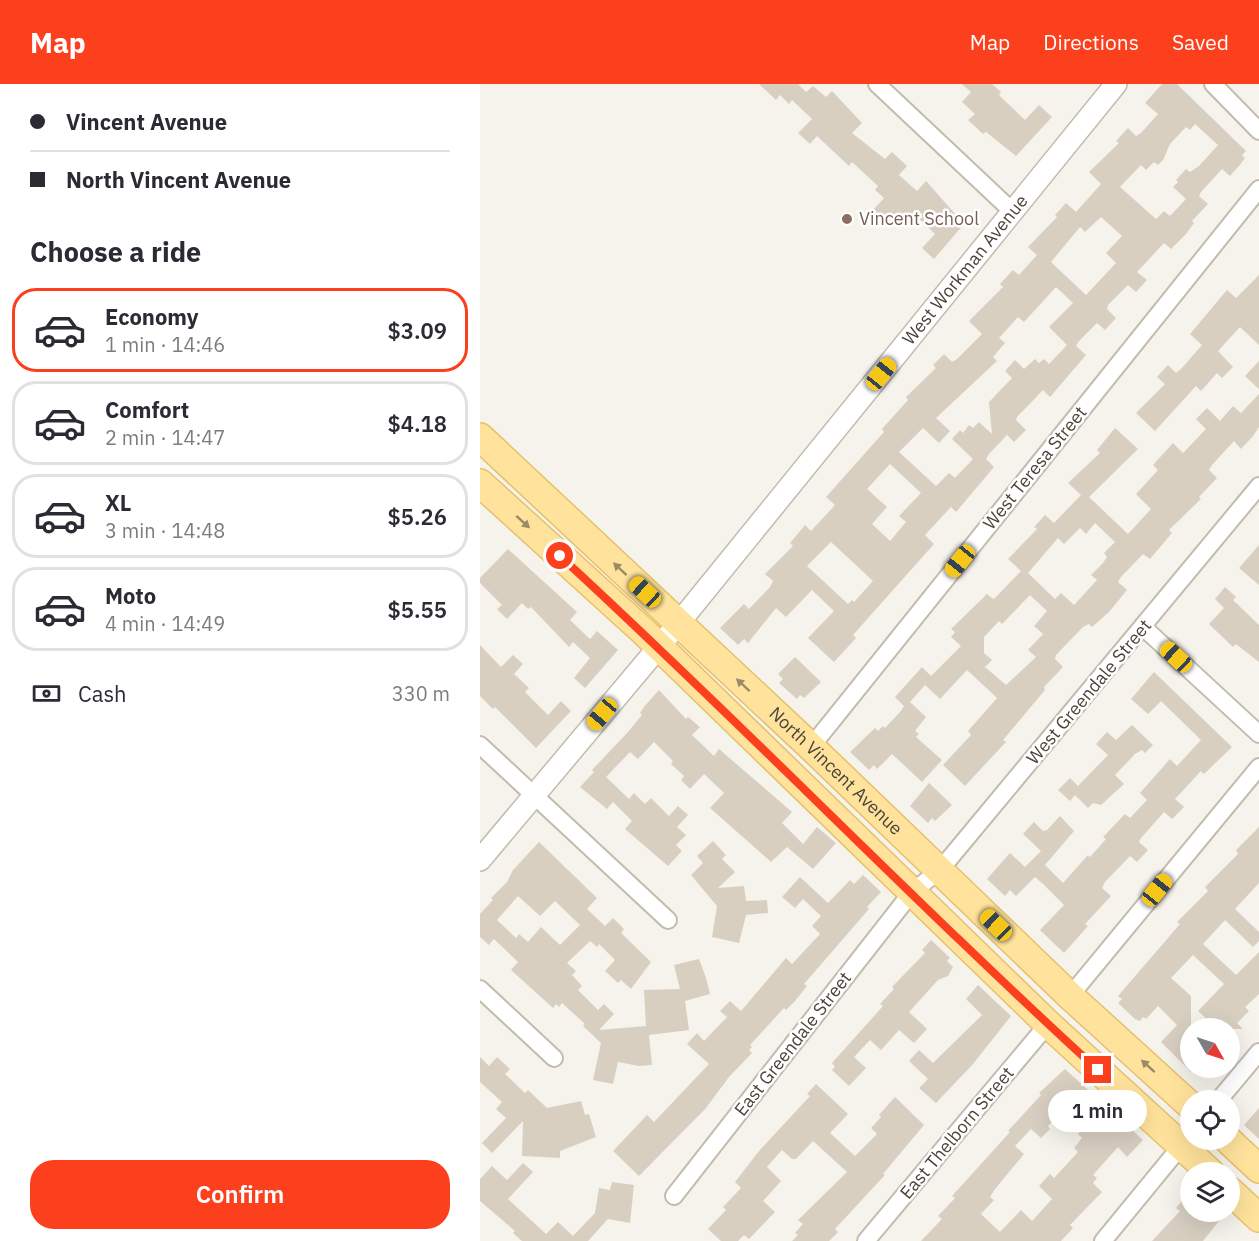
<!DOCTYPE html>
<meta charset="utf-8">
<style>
:root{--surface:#fff;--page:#f7f7f7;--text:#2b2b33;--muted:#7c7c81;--line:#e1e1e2;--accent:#fc3f1d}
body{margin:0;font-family:"IBM Plex Sans",sans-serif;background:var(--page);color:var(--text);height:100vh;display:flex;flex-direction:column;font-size:22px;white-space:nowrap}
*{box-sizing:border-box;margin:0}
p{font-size:20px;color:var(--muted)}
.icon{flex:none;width:33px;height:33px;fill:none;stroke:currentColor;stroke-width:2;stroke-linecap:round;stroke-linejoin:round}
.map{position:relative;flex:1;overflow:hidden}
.details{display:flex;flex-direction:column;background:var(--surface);width:480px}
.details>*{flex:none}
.guide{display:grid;align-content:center;height:132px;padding:0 30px;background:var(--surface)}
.needle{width:39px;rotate:129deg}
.buttons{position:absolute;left:700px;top:934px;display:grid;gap:12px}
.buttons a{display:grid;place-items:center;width:60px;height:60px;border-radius:50%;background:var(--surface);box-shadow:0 6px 24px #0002;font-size:30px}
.end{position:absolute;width:27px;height:27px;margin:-14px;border:8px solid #fc3f1d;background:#fff;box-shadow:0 0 0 3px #fff}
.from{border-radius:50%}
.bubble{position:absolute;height:42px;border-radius:21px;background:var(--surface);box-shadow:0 6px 24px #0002;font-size:20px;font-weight:600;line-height:42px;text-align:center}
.car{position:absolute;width:18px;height:36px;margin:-18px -9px;border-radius:8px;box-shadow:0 0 4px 2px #0007;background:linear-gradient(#f5c518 24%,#345 0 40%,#f5c518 0 76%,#345 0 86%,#f5c518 0)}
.guide b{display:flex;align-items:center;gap:21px;height:57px;font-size:22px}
.guide b+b{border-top:2px solid var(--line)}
.guide i{width:15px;height:15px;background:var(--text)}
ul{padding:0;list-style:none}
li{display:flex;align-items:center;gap:18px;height:84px;margin:0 12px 9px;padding:0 18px;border:3px solid var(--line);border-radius:24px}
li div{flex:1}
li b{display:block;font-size:22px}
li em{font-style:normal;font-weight:600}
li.current{border-color:var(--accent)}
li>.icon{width:54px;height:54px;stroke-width:1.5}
h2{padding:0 30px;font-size:27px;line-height:72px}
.pay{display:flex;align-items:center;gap:15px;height:66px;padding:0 30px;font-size:22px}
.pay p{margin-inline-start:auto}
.action{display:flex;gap:12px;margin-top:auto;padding:12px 30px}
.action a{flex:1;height:69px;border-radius:24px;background:var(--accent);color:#fff;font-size:24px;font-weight:600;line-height:69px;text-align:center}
header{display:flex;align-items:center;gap:36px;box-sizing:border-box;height:84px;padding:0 30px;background:var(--accent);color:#fff}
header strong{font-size:28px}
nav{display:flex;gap:33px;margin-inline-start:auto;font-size:21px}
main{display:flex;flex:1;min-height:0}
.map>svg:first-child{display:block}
</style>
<header>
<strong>Map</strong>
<nav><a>Map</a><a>Directions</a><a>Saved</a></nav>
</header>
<main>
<section class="details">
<div class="guide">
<b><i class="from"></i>Vincent Avenue</b>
<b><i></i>North Vincent Avenue</b>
</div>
<h2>Choose a ride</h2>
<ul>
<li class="current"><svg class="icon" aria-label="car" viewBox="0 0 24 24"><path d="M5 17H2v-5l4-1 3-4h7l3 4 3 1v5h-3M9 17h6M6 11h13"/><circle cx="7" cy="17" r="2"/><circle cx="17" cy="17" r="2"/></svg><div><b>Economy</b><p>1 min · 14:46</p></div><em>$3.09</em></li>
<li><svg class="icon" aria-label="car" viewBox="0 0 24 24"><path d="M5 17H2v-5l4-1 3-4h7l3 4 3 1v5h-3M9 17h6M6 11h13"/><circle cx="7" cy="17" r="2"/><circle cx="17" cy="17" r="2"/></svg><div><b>Comfort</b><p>2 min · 14:47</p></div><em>$4.18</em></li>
<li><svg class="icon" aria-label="car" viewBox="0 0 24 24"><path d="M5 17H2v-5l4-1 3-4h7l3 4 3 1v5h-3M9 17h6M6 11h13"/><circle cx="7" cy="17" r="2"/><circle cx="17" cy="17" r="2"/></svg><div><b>XL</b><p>3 min · 14:48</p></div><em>$5.26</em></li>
<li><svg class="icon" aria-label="car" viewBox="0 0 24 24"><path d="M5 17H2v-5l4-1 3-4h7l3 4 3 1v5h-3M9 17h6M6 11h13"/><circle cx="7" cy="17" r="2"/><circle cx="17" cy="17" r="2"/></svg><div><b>Moto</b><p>4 min · 14:49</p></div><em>$5.55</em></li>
</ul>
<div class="pay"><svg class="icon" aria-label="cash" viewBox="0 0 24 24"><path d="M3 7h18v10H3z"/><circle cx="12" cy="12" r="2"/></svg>Cash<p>330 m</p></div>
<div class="action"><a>Confirm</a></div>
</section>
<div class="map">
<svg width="779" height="1157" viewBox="0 0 779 1157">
<rect width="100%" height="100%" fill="#f6f3ec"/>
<g fill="#d8cfc1" fill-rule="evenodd">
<path d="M279,0H318L326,8L333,2L346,13L352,7L382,39L372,49L405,75L412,68L427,82L419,91L437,107L446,97L484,140L454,175L442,164L455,150L434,130L429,135L423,129L409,143L392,127L404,114L395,106L398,102L372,78L369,82L337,52L330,60L318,49L332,35L312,16L309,20L300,11L296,16Z"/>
<path d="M482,0H512L521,8L519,11L524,16L545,36L559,21L572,33L536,72L506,48L503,50L488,36L495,30L482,18L491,8Z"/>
<path d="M682,0H697L766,67L762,71L765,74L759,82L750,92L742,85L721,108L719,112L728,120L712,137L714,139L706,150L691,165L684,159L657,188L667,196L656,208L648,201L628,221L627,225L636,234L625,246L617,239L599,257L596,262L606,271L570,313L563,306L537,333L536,336L546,346L534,358L527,351L509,370L506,375L514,383L476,428L471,423L445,451L454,460L373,551L376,554L354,578L328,554L354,527L332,506L306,533L296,524L268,559L264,555L258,561L240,544L264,520L269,525L290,503L293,497L285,490L313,462L310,459L325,441L331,447L355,421L346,413L404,348L402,345L428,316L426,313L456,284L453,281L464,270L472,278L477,275L502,250L489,237L523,203L520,200L533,186L539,191L557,171L548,163L577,133L575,131L586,119L596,128L621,100L609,88L639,59L636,57L648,44L656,52L661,49L678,30L665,19ZM715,40L738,61L719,82L710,88L706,85L696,96L698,98L693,103L706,115L690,132L684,127L676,135L640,103L661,81L666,86L674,78L678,81L683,76L690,60L706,43L710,46ZM621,133L642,152L626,169L636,179L606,211L571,178L600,143L605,148ZM576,203L593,219L569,243L587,261L569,280L564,275L559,279L555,275L544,285L535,276L525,287L532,294L509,318L512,350L499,338L493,344L489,341L483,349L480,346L472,355L493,375L475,394L469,389L456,402L419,368L443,344L459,359L470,347L456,334L517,277L513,273L525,259L519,254L538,233L544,238ZM410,380L441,409L419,432L426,438L410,457L392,440L407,423L387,405ZM351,458L393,497L374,518L372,516L368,520L327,482Z"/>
<path d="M779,191V261L760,243L738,267L753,283L742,294L737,289L721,307L716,302L675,347L656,329L685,300L677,293L688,281L696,289L701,285L722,261L710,250L747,206L756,214Z"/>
<path d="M779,277V305L765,292Z"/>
<path d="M779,310V343L773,352L761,365L754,357L732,381L729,386L737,394L719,413L721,415L689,446L692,449L670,475L663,470L641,493L638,498L647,506L629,528L612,543L609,540L603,543L576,571L575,575L583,583L564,603L565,606L523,656L526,658L485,702L463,681L491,651L488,647L517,614L487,586L460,615L445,601L430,618L446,633L435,647L439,650L436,653L462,676L442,698L412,670L397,685L394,681L389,686L370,668L395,644L398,647L403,642L405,644L421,627L424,622L415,613L442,583L451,592L481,562L471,553L475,548L471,545L507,510L513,515L516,513L541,487L528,475L557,445L554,443L565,431L574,439L601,411L588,399L620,369L617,366L635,344L658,365L609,413L648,450L671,425L656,410L678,386L673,381L693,359L703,369L726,345L716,335L727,324L740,337L753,322L761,329ZM615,439L635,458L624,469L627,473L623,479L611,491L617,496L594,521L581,509L575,515L548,489L578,454L584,460L600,444L606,450ZM550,511L567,527L554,542L563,550L548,566L556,573L526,601L505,583L512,576L504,569V553L519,537L522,540Z"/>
<path d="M779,461V501L759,484Z"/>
<path d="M28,465L97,528L90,536L110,555L117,547L138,566L105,604L94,594L110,574L93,558L89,563L51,523L48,525L42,519L27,535L17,525L22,521L0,499V494Z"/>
<path d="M745,503L756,513L753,516L779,541V578L756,560L753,563L729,540L744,524L735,515Z"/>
<path d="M0,561L21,583L33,571L43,580L34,590L49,604L45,608L68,631L81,617L91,627L56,664L15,623L13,625L0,612Z"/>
<path d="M315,573L341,598L324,614L320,611L317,615L299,599L303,595L298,590Z"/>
<path d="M674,588L752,663L724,690L721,687L695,715L704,723L692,735L684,728L661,754L659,758L668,766L657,778L650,772L625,798L622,804L631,812L605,840L608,842L584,869L560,846L584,821L564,801L555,793L536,812L530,806L525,812L507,795L530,769L545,783L561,767L543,750L554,738L563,747L567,746L580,732L594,747L565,781L583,799L608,771L610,773L626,755L623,753L645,730L650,734L667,716L660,709L690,675L697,682L721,656L681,617L668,630L651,615Z"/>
<path d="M179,606L206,635L208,633L220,643L212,651L234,672L239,665L312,728L302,739L323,760L337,743L356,759L333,785L307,763L291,778L230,724L244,709L224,690L210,705L201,696L204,692L191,680L193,677L174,658L158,675L150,668L126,693L149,715L154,709L165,720L171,714L189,732L198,722L208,731L197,743L206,751L196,761L202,767L188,782L145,745L152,737L133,718L127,725L100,703L114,688L112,686L148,648L162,631L160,629L164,623Z"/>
<path d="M652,641L673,661L665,669L662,666L655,670L635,691L644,700L621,721L613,719L608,724L595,711L590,717L578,706L590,694L598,702L628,671L616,660L627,648L636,656Z"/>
<path d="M449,699L472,721L455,737L452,734L448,739L430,722Z"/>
<path d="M779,743V799L755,825L779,848V857L773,863L745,836L723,860L756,891L779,868V910L765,923L769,927L757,939L763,945H737L718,927L744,900L713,871L691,894L711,912V988L681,958L697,941L678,922L666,935L663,933L660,937L655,935L638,919L642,915L638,912L700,840L697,838L728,807L725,803L758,770L756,766Z"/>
<path d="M233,757L246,771L242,775L255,788L238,804L264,802L266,817L287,816L288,829L266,831L259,859L232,853L237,822L211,791L223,779L217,772Z"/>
<path d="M59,758L117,814L107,825L125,842L133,834L144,845L141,849L171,878L151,905L141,896L138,899L125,887L135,876L119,860L117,863L110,857L87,879L96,887L92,891L102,902L98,906L118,926L124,920L134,930L119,946L166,942L164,906L200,905L194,881L219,875L226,894L230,910L205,917L209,946L169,951L172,981L159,982L138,978L133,1000L113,996L121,959L103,942L105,940L82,919L79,923L76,920L73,924L31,886L38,878L14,855L9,861L0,853V830L13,816L11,814L27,798L33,786ZM38,812L60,832L75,817L100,841L80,861L61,843L48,858L39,850L36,854L17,836Z"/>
<path d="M383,791L401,808L387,823L389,825L324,900L327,902L315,917L306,926L304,924L270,961L272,963L269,966L272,969L249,993L226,1024L159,1092L133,1067L167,1031L174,1038L229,980L207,960L217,949L224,957L247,933L240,927L250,917L261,927L306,874L312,880L340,850L332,842L341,832L323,815L315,824L302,813L320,793L348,819L370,796L374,800Z"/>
<path d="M451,856L470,874L467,877L473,883L468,892L458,896L429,928L447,945L434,959L419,946L401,966L390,956L374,973L386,984L369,1002L352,986L355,983L352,979L403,922L400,920L414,905L412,903L445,869L442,866Z"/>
<path d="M498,901L531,932L493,980L456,1019L439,1004L448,995L429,977L439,966L453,979L502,931L486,915Z"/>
<path d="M0,973L9,982L17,973L30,985L25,990L45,1009L48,1006L67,1024L101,1017L105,1031L109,1030L116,1053L80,1067V1074L42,1072L43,1037L12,1069L2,1059L26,1034L16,1025L22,1018L0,998Z"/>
<path d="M585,985L663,1056L647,1073L638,1063L613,1091L617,1094L613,1099L622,1108L590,1141L593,1144L581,1157H441L462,1135L458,1132L475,1114L472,1112L530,1048L528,1047L561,1011L559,1009ZM595,1014L614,1032L598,1050L602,1054L594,1064L598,1068L574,1094L570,1090L559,1102L572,1115L552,1137L541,1126L520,1148L501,1130L514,1116L510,1113L515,1105L544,1070L535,1062L551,1045L561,1054L570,1045L568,1042Z"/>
<path d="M336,1000L368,1030L350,1049L375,1072L397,1050L391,1044L401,1033L399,1031L415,1013L444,1041L403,1090L405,1091L355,1145L358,1148L349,1157H312L318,1151L315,1149L323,1140L318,1136L367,1088L333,1057L316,1075H312L302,1066L287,1083L301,1097L283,1117L295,1128L269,1155L264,1151L258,1157H241L228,1145L246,1126L243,1123L261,1104L255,1098L279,1067L330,1012L327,1010Z"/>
<path d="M779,1024V1055L764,1041Z"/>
<path d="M43,1079L53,1088L28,1115L66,1150L78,1138L93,1152L115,1129L119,1104L130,1106L132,1098L154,1101L150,1139L128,1135L108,1157H42L33,1149L35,1147L0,1117V1095L12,1082L27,1096Z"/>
<path d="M711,1106V1128H746L723,1157H672L700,1127L696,1124Z"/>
</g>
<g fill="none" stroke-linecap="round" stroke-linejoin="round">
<g stroke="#c2bbae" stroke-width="20">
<g id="minor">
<path d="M397,0L532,127"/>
<path d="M733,0L779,47"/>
<path d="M663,543L779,650"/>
<path d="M0,661L188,836"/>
<path d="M331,663L779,105"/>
<path d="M0,905L74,974"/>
<path d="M590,912L779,683"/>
<path d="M738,1017L779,968"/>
<path d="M194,1112L432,808L460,786L779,402"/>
<path d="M386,1157L568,940"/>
<path d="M623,1157L701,1062"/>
</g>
</g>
<g stroke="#c2bbae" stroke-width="24">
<g id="tertiary">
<path id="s1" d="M0,776L198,540L636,0"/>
</g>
</g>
<g stroke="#e6c16a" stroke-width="30">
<g id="primary">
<path id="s2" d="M0,353L331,663L590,912L711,1022"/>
<path d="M0,399L164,548L568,940L731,1089"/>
<path d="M748,1056L779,1085"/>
<path d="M750,1107L779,1134"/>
</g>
</g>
<use href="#minor" stroke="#fff" stroke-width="16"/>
<use href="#tertiary" stroke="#fff" stroke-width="21"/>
<use href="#primary" stroke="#ffe39c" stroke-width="27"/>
</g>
<defs><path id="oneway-solid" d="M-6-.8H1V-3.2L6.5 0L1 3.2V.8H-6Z" transform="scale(1.5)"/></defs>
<g fill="#9c8c66">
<use href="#oneway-solid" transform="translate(43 438) rotate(42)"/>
<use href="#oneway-solid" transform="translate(140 485) rotate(-137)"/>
<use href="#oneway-solid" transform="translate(263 601) rotate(-137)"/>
<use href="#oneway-solid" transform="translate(668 982) rotate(-138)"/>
</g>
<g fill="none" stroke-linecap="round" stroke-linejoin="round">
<path stroke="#fc3f1d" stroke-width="8" d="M80,472C263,640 435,819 618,986"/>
</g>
<circle fill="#8d6e63" stroke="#fff" stroke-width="2" cx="367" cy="135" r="6"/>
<g text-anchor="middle" stroke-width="5" stroke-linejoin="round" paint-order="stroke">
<g font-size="18" fill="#785e54" stroke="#fff" text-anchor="start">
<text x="379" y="141">Vincent School</text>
</g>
<g font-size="18" fill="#4b4439" stroke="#fff">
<text dy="6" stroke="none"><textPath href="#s1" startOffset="764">West Workman Avenue</textPath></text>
<text transform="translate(555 384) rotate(-51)" y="6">West Teresa Street</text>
<text transform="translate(609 608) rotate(-50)" y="6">West Greendale Street</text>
<text dy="6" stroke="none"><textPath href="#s2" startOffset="488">North Vincent Avenue</textPath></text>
<text transform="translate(313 960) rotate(-52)" y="6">East Greendale Street</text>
<text transform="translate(477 1049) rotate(-50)" y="6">East Thelborn Street</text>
</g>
</g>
</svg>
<div class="buttons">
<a><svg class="needle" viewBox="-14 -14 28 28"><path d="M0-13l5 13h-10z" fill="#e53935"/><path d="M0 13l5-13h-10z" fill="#7c7c81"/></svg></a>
<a><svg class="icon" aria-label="locate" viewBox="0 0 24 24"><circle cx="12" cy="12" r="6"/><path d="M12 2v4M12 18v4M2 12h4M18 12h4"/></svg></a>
<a><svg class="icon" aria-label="layers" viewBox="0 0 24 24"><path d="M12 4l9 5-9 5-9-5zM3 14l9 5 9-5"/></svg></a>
</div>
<i class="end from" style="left:80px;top:472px"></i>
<i class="end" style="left:618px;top:986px"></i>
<div class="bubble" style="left:568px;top:1006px;width:99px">1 min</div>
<i class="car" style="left:401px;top:290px;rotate:39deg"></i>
<i class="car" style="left:480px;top:477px;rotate:219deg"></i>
<i class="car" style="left:165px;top:508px;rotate:313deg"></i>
<i class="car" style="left:696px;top:573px;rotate:313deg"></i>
<i class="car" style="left:122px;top:630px;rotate:220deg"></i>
<i class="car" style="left:677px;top:806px;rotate:39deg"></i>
<i class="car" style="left:516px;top:841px;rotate:314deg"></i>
</div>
</main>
